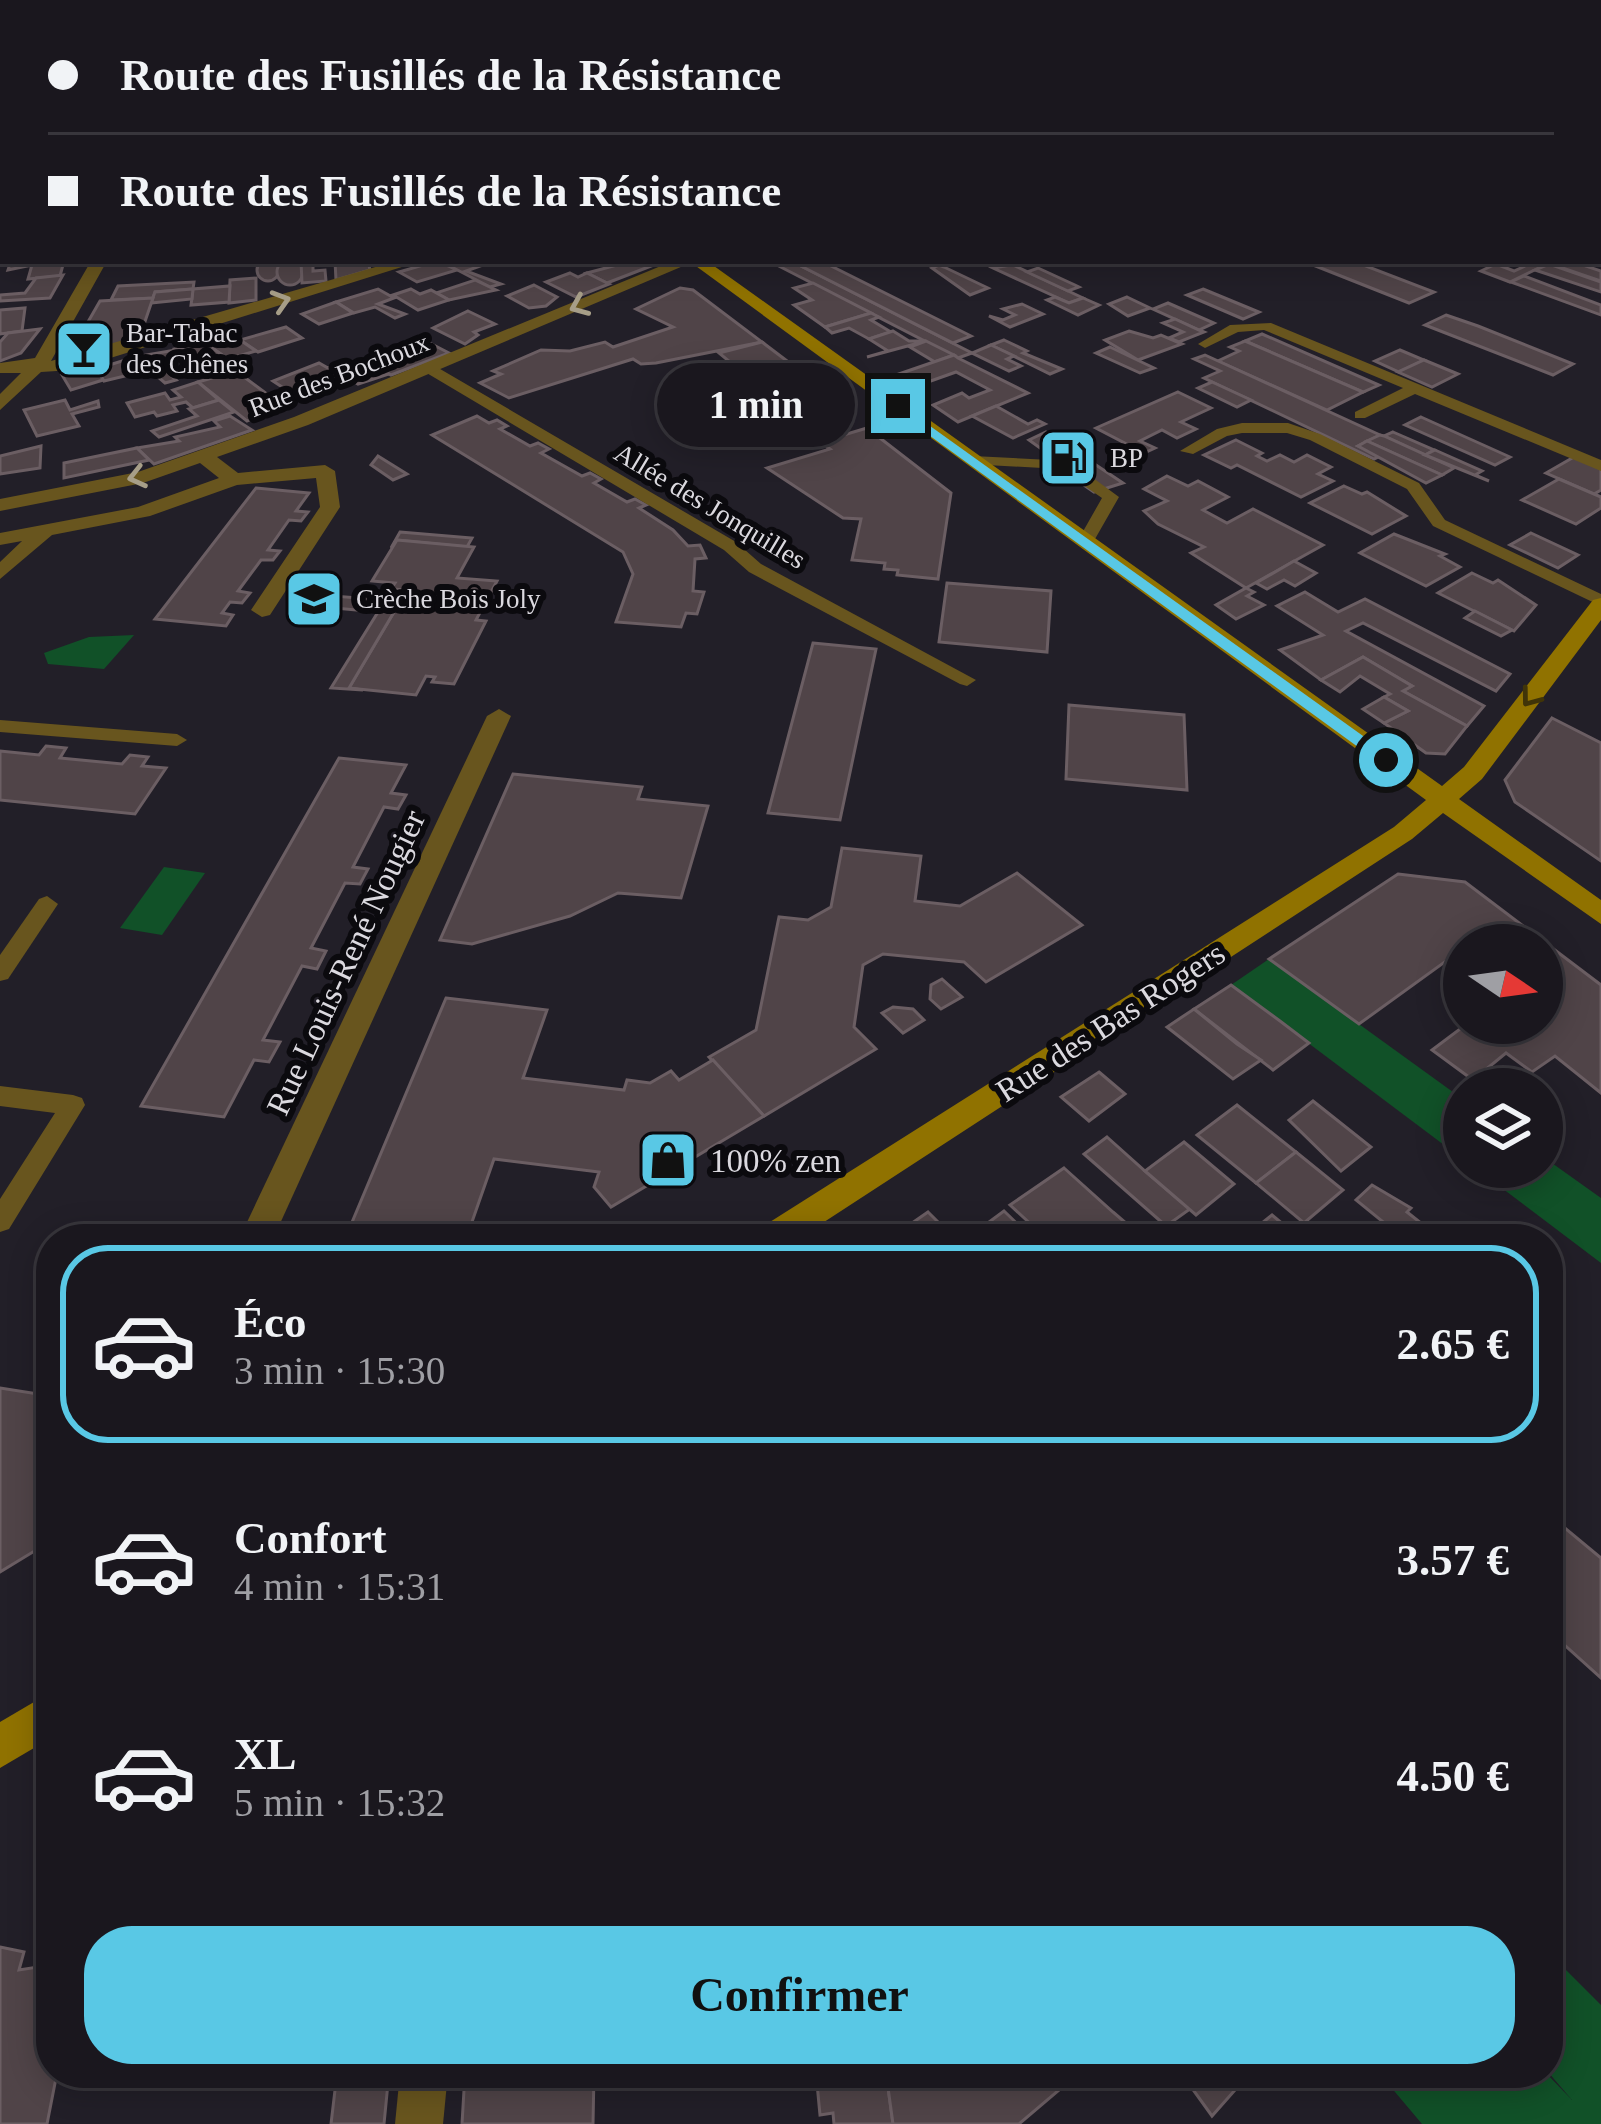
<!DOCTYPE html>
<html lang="fr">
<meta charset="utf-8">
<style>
:root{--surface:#1a171e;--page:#232027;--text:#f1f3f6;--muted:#9f9fa4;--line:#38363c;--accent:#59c8e5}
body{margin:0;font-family:"Times New Roman",serif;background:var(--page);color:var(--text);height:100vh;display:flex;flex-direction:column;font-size:45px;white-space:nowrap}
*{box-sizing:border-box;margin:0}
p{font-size:39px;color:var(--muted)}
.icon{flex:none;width:66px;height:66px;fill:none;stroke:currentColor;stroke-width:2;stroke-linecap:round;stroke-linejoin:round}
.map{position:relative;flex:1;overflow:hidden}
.details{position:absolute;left:36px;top:1224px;width:1527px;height:864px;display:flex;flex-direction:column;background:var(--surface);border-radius:48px;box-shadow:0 6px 30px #0003,0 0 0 3px var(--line)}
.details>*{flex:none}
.guide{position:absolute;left:0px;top:0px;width:1602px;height:264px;box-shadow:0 6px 30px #0003,0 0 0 3px var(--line);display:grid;align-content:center;height:264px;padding:0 48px;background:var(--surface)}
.needle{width:78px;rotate:103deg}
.controls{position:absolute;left:1443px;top:924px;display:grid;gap:24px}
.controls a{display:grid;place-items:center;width:120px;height:120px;border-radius:50%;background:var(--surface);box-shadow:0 6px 30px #0003,0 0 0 3px var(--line);font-size:60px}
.end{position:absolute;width:54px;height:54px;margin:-27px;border:15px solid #59c8e5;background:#111;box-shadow:0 0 0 6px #111}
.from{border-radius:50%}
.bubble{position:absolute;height:84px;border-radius:42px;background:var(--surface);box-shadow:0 6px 30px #0003,0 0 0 3px var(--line);font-size:39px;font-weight:600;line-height:84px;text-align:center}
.guide b{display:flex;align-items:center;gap:42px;height:114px;font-size:45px}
.guide b+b{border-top:3px solid var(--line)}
.guide i{width:30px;height:30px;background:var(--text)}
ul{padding:21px 0 0;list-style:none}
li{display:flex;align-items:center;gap:36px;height:198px;margin:0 24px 18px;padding:0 24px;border:6px solid transparent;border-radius:48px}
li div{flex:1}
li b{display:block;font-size:45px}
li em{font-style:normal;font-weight:600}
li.selected{border-color:var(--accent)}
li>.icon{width:108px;height:108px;stroke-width:1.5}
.cta{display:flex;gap:24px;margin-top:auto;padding:24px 48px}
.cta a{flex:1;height:138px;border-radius:48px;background:var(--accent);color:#111;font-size:48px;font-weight:600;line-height:138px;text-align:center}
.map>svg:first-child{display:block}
</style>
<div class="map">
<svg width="1601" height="2124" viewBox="0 0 1601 2124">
<rect width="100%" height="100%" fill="#221f28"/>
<g fill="#115128">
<path d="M134,635L104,669L48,664L44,653L89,637Z"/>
<path d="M164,867L205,873L162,935L120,928Z"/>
<path d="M1269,959L1464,1100V1160L1231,985Z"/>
<path d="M1542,1156L1601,1198V1263L1474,1167H1542Z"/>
<path d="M1548,1952L1601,2005V2124H1422L1379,2073H1546L1572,2100L1548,2072Z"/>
</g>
<g fill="#504448" stroke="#6b5e63" stroke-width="3">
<circle cx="268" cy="270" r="11"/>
<circle cx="290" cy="272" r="13"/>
<path d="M64,261L60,276L28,279L32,265L8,270L10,264Z"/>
<path d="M301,261H330L313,264V271L325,270L326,281L302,283Z"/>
<path d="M335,261H368L370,270L336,280Z"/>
<path d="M437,261L457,270L417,282L399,272Z"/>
<path d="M475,261L483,265L466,271L501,284L490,287L444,263Z"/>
<path d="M632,261H664L607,283L587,273Z"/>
<path d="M769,261H791L972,353L958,358Z"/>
<path d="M791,261H821L971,336L953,343Z"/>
<path d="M1303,261H1353L1434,292L1409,303Z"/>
<path d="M1536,261L1549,263L1510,282L1481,271L1496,264L1514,271Z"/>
<path d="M1542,261H1571L1601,271V281Z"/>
<path d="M1549,264L1601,282V292L1535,270Z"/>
<path d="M939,265L944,267L988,288L970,295L932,268Z"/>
<path d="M1011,265H1013L1083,298L1069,303L993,268Z"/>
<path d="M1038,268L1075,285L1079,287L1068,291L1027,272Z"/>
<path d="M570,273L578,277L587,273L609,284L576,297L546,282Z"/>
<path d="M63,275L50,298L0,301V295L25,293L36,278Z"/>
<path d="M1524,276L1601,305V315L1511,282Z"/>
<path d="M256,278V300L229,303L230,280Z"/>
<path d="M475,280L496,290L449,300L436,293Z"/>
<path d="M194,282L193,289L155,292L153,298L111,300L118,286Z"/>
<path d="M813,283L871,313L825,327L794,305L812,300L794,288Z"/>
<path d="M534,285L557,297L546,306L529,308L507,296Z"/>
<path d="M230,286L229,302L191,305L193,289Z"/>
<path d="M680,288L693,290L762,342L656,363L641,364L633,359L509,398L480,383L501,374L493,371L541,350L570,351L605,342L613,347L673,327L636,309Z"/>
<path d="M193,289L192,299L151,303L155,292Z"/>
<path d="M378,289L394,298L378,304L405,314L395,318L375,307L354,313L336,302Z"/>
<path d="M411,289L420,294L431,290L449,300L418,310L393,295Z"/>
<path d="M1203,289L1249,308L1259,312L1243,319L1187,295Z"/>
<path d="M1055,297L1069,303L1083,298L1099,305L1078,315L1047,300Z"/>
<path d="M1127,297L1150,308L1128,316L1109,304Z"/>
<path d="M153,298L139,339L79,357L69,355L100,301Z"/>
<path d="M336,302L353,313L319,324L302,314Z"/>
<path d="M1168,303L1214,323L1199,330L1153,309Z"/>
<path d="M1022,304L1043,314L1010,327L989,316L1003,320L1015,315L1003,309Z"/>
<path d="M25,308L22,331L0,334V310Z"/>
<path d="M468,311L495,324L474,332L478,335L465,344L433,328Z"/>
<path d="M871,313L879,317L871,320L891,332L869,339L849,328L832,333L825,327Z"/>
<path d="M1446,315L1478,326L1573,364L1553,375L1425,325Z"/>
<path d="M1175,319L1199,330L1204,332L1179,342L1169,338L1183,332L1163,323Z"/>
<path d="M286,327L302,338L258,352L240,340Z"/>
<path d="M40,329L21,353L0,361V342L8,333Z"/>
<path d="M893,331L909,341H926L867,357L888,351L869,339Z"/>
<path d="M1129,331L1153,338L1161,335L1182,344L1138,360L1105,340Z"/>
<path d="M229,333L240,340L256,351L228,359L205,343Z"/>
<path d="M1262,334L1379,385L1363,392L1245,341Z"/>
<path d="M420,338L449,353L391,375L374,367L415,351L396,347Z"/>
<path d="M1004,340L1027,351L1023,353L1062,369L1050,374L991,345Z"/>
<path d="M926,341L954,355L935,362L910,347Z"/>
<path d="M1245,341L1363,392L1327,410L1218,361L1239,351L1230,347Z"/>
<path d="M762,342L824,389L709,423L682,397L742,380L734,373L741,371L719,353Z"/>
<path d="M205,343L225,357L190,363L175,349Z"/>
<path d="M991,345L1014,356L1007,359L1021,366L1009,371L972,353Z"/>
<path d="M1110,347L1154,368L1140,373L1096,353Z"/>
<path d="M175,350L185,358L160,366L176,380L165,383L135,357Z"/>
<path d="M1400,350L1424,360L1399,372L1375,361Z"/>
<path d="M954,355L958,358L1028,393L958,422L933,405L962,393L969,398L990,390L956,372L911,388L893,376Z"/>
<path d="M1205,355L1380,435L1358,446L1380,456L1374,459L1204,378L1220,371L1194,359Z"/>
<path d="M135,357L150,370L104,381L96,369Z"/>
<path d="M1424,360L1458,374L1432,387L1398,372Z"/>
<path d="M342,362L356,369L370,364L389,374L358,384L351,380L332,384L302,400L273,381L319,363L328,368Z"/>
<path d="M95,365L103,380L71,390L62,375Z"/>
<path d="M236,371L283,406L247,421L198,382Z"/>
<path d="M198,382L219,400L193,408L186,402L173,405L177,411L157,416L154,412L135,417L127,403L165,393L170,400L181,397L173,390Z"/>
<path d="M1212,382L1251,400L1237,407L1198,388Z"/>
<path d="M1178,392L1211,408L1181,422L1196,429L1177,438L1162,430L1140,441L1155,448L1144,453L1096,428Z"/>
<path d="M65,400L70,410L98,401L99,407L72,414L79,426L37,436L24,410Z"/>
<path d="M219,400L234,412L159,437L152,431L197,416L189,409Z"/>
<path d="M996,406L1028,424L1037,420L1045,424L1013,438L972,416Z"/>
<path d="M230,416L252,430L154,464L137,448L179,441L175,437L220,427L214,421Z"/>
<path d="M477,416L489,423L497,420L507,426L500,429L530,446L538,443L549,449L541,453L582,476L590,473L601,479L594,483L627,502L635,499L646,505L639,508L673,530L688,546L700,545L706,558L695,559L693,591L704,592L697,614L686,613L681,627L616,622L633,574L623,552L432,435Z"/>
<path d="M1421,417L1510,457L1495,465L1405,425Z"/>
<path d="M867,428L951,493L938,579L897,575L898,570L884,569L885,563L852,560L861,519L843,518L767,468L830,449L820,442Z"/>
<path d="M1046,432L1079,449L1047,453L1029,440Z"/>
<path d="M1393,432L1434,450L1425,455L1384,436Z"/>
<path d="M1380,435L1384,436L1454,468L1442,475L1367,441Z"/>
<path d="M1236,440L1262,453L1257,456L1267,461L1280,455L1294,462L1307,455L1331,467L1318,474L1333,481L1301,497L1237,465L1231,468L1204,455Z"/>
<path d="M1367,441L1442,475L1426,483L1358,446Z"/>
<path d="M41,446L40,468L0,474V456Z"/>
<path d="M137,448L149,460L64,478V463Z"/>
<path d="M1435,450L1482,471L1475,475L1489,481L1425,455Z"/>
<path d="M378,456L407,474L393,480L371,465Z"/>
<path d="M1574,457L1601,469V490L1594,494L1546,473Z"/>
<path d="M1090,461L1123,483L1094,492L1062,470Z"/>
<path d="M1167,476L1188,486L1198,481L1228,497L1203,510L1227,523L1253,509L1323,545L1246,588L1191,553L1204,547L1158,524L1144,511L1167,501L1144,489Z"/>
<path d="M1559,479L1601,497V508L1576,524L1522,500Z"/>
<path d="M1344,486L1362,494L1367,492L1406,516L1372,534L1310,503Z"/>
<path d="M256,488L309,493L296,511L308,512L301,521L289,520L268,550L280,551L273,560H261L238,591L250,593L242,603L230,602L222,613L233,615L226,626L155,619Z"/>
<path d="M400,532L472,538L467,547L397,540L391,548Z"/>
<path d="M1531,533L1578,555L1558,568L1510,545Z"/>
<path d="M1394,534L1445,554L1440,556L1460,567L1426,586L1360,553Z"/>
<path d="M397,540L474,547L457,578L497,581L476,620L486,621L454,684L432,682L435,677L426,676L416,695L349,688L407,590L391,589L395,583L372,581Z"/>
<path d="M1294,561L1316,573L1295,586L1284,580L1267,589L1256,583Z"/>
<path d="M1472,573L1493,583L1498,580L1536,605L1514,631L1438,593Z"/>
<path d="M947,583L1051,591L1047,652L939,642Z"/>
<path d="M1246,588L1254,592L1247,596L1264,605L1236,619L1216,605Z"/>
<path d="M392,589L407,590L349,688L363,690L331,688L378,612L313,606L320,595L385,600Z"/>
<path d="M1305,592L1338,612L1365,599L1510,674L1496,691L1363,623L1346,631L1484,706L1467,726L1403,691L1412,686L1363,657L1321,680L1280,650L1323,635L1277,606Z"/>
<path d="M1475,611L1512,630L1501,636L1465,618Z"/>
<path d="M813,643L876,649L840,820L768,813Z"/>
<path d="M1363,657L1412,686L1403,691L1467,726L1445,754L1426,753L1384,723L1408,711L1384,697L1390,694L1360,676L1340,692L1321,680Z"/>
<path d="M1384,697L1408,711L1384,723L1363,709Z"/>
<path d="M1069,705L1184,715L1187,790L1066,779Z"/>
<path d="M1552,718L1601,743V861L1515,802L1505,780Z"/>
<path d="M46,746L66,748L60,758L122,764L130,755L148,757L142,766L166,768L135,814L0,800V751L39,755Z"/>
<path d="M339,758L406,765L391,793L406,795L398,809L384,807L353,867L368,869L360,884L345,883L311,948L326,951L317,969L302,966L263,1040L280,1042L269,1062L254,1060L224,1117L141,1106Z"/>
<path d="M513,774L642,787L638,799L708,806L681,898L618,893L570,916L472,944L440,940Z"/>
<path d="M842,848L921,856L915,901L960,906L1017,873L1082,925L986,982L964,962L883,954L863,965L854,1027L876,1049L764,1116L709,1057L756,1030L779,917L808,920L831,907Z"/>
<path d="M1398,874L1465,882L1601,985V1093L1555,1056L1532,1072L1506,1053L1473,1080L1432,1050L1468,1023H1542V945H1464V974L1446,961L1359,1024L1269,959Z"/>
<path d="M942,979L962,997L941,1009L930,999L931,985Z"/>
<path d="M1231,985L1280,1021L1309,1043L1273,1070L1194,1009Z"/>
<path d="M446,998L547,1010L523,1078L624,1090L627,1080L650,1083L671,1071L679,1080L713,1060L764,1116L611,1207L594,1187L599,1172L494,1159L466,1239H345Z"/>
<path d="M893,1007L913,1009L924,1020L903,1033L882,1013Z"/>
<path d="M1194,1009L1237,1044L1261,1060L1233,1079L1167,1027Z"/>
<path d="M1099,1072L1125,1094L1089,1121L1061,1097Z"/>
<path d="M1313,1101L1371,1147L1341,1171L1289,1120Z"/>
<path d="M1237,1105L1296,1152L1256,1183L1197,1135Z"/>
<path d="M1107,1137L1145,1171L1190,1209L1166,1226L1084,1154Z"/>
<path d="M1184,1142L1234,1184L1196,1215L1145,1171Z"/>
<path d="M1296,1152L1343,1190L1304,1223L1256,1183Z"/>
<path d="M1064,1168L1113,1212L1127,1224L1107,1239H1047L1010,1205Z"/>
<path d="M1372,1185L1411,1208L1407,1212L1441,1239H1404L1356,1200Z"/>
<path d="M1004,1211L1033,1239H985L977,1231Z"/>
<path d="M928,1212L955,1239H889Z"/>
<path d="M1272,1215L1290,1230L1278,1239H1242Z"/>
<path d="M0,1388L51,1396V1541L0,1572Z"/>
<path d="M1548,1514L1601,1558V1678L1548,1630Z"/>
<path d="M0,1947L24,1952L19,1970L51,1965V2073H57L47,2124H0Z"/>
<path d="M337,2073H389L384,2124H331Z"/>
<path d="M465,2073H594L593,2124H462Z"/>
<path d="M816,2073H886L893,2124H834L833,2113L820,2115Z"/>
<path d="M886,2073H1077L1078,2074L1019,2124H893Z"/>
<path d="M1181,2073H1250L1212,2116Z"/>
</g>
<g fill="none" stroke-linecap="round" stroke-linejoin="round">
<g fill="#68551e" fill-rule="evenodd">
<rect x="221" y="0" width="10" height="3"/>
<path d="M1271,323L1601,460V471L1415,394L1365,418H1355V412L1403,388L1264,330L1238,332L1205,348L1198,344L1230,325Z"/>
<path d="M425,366H435L736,542L761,564L976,680L967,686L960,684L749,572L724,550L425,372Z"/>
<path d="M1242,423H1288L1320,434L1419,483L1445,520L1601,594V606L1433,526L1407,489L1310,440L1287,433H1242L1227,436L1193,454L1180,451L1217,429Z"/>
<path d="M973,456L1070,461L1119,497L1091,546H1079L1077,542L1102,498L1060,469L968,464L965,461Z"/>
<path d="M0,720L177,734L187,740L177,746L0,732Z"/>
<path d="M47,896L58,904L8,979L0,981V955L39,899Z"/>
<path d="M0,1086L73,1095L82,1098L85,1105L9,1229L0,1232V1199L55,1113L0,1106Z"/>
</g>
<g fill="#68551e" fill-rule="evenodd">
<path d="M307,0H343L344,1L303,3Z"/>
<rect x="1599" y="23" width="2" height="8"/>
<rect x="0" y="26" width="3" height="8"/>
<rect x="1599" y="104" width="2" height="8"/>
<path d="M3,126V134L0,135V127Z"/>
<rect x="1599" y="133" width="2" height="9"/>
<rect x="1599" y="174" width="2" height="9"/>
<rect x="0" y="189" width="3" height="8"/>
<path d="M1599,214L1601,215V225L1599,224Z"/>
<path d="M1599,249L1601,250V260L1599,259Z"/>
<path d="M91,261H107L51,361L396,261H421L72,370L41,372L0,410V394L21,373H0V363L35,358Z"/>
<path d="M673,261H695L308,425L217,457L238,473L325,465L335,471L340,507L270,615L262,617L251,610L320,507L316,478L237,485L150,516L52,535L0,579V562L22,541L0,545V533L138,507L219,478L200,463L143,483L0,511V499L138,472L294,417Z"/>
<path d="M499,709L511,716L273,1239H239L487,716Z"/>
<path d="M400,2073H448L443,2124H395Z"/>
</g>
<g fill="#907200" fill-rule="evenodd">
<path d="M332,0H345L348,3H335Z"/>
<path d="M689,261H707L1442,786L1464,767L1593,600L1601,598V620L1482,779L1459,799L1601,900V924L1443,813L1412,839L798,1239H754L759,1229L1394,827L1426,800Z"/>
<path d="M51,1692V1738L0,1768V1722Z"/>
</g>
</g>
<defs><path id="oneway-chevron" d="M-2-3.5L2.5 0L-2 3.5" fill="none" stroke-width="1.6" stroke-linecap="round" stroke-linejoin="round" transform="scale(3)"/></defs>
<g stroke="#a79e88">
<use href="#oneway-chevron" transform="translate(281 301) rotate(-17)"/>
<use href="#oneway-chevron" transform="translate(579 306) rotate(157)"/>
<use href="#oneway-chevron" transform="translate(137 477) rotate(166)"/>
</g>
<use stroke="#403408" href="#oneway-chevron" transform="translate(1530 698) rotate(127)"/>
<path fill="#59c8e5" d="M898,403L1391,756V763H1380L893,409Z"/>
<defs>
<g id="bar-square" transform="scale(3)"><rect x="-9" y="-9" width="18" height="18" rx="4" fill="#59c8e5" stroke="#0b0a0e"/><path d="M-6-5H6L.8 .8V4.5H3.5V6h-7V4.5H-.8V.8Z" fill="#111"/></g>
<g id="fuel-square" transform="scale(3)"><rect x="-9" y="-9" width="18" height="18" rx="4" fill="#59c8e5" stroke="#0b0a0e"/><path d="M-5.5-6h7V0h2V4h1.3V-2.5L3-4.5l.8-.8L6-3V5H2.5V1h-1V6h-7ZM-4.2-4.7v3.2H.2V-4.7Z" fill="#111"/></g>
<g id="school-square" transform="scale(3)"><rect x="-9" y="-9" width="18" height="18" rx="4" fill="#59c8e5" stroke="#0b0a0e"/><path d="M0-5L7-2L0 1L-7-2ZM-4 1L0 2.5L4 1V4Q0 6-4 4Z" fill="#111"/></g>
<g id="shop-square" transform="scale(3)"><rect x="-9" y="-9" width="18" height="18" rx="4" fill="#59c8e5" stroke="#0b0a0e"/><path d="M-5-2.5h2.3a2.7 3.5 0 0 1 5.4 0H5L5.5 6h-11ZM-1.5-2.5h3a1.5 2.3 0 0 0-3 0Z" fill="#111"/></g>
</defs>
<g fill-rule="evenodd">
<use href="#bar-square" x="84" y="349"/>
<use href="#fuel-square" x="1068" y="458"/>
<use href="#school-square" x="314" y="599"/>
<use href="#shop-square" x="668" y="1160"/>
</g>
<g text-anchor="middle" stroke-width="12" stroke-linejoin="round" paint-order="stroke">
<g font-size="27" fill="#dbd9df" stroke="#0b0a0e" text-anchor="start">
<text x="126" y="342">Bar-Tabac<tspan x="126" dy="31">des Chênes</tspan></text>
<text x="1110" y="467">BP</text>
<text x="356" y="608">Crèche Bois Joly</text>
</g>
<g font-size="27" fill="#dbd9df" stroke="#0b0a0e">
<text transform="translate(339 375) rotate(-21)" y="9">Rue des Bochoux</text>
<text transform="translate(710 506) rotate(31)" y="9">Allée des Jonquilles</text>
</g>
<g font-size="33" fill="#dbd9df" stroke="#0b0a0e">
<text transform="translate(345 962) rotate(-65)" y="12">Rue Louis-René Nougier</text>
<text transform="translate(1110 1021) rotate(-33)" y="12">Rue des Bas Rogers</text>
</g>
<g font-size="33" fill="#dbd9df" stroke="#0b0a0e" text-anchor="start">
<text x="710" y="1172">100% zen</text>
</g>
</g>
</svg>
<div class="controls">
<a><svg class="needle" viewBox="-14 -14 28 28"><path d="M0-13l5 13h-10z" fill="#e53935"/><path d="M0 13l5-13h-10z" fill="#9f9fa4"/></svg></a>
<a><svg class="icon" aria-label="layers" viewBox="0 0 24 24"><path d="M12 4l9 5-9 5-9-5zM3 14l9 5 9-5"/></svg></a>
</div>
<i class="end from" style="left:1386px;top:760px"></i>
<i class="end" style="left:898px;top:406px"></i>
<div class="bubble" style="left:657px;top:363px;width:198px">1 min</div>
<div class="guide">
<b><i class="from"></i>Route des Fusillés de la Résistance</b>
<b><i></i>Route des Fusillés de la Résistance</b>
</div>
<section class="details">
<ul>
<li class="selected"><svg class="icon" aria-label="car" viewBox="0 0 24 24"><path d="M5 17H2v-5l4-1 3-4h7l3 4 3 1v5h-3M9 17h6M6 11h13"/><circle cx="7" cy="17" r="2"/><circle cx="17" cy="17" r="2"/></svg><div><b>Éco</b><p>3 min · 15:30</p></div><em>2.65 €</em></li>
<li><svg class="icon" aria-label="car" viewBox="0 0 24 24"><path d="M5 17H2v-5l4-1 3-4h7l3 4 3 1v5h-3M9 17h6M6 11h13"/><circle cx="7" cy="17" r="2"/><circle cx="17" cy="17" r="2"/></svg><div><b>Confort</b><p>4 min · 15:31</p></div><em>3.57 €</em></li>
<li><svg class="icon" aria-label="car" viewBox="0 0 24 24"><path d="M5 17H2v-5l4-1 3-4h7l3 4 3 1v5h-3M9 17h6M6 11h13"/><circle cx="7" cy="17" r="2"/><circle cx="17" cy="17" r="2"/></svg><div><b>XL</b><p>5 min · 15:32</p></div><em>4.50 €</em></li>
</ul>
<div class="cta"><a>Confirmer</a></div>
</section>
</div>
